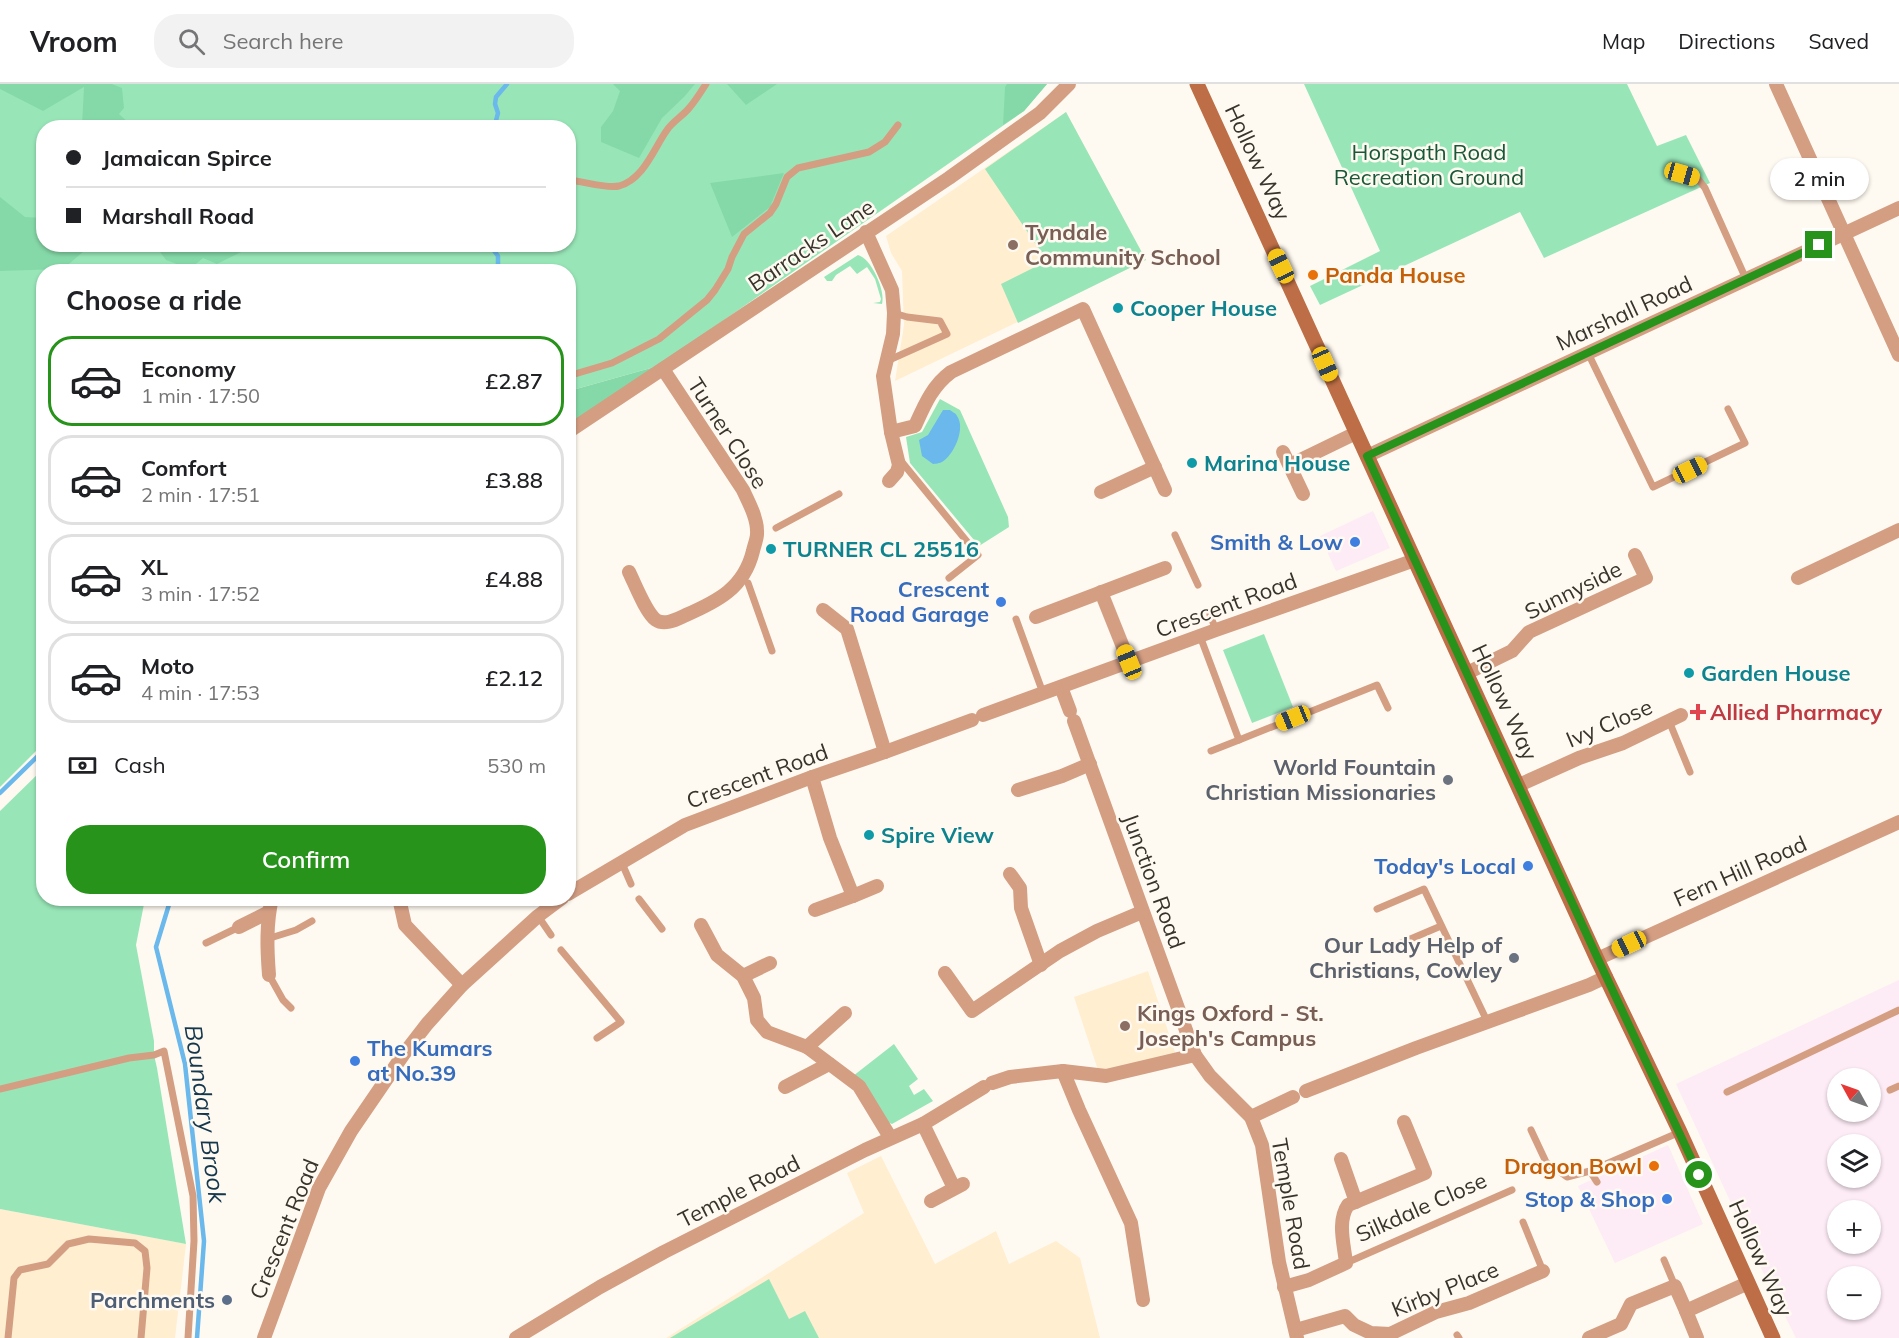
<!DOCTYPE html>
<meta charset="utf-8">
<style>
:root{--surface:#fff;--page:#f2f2f2;--text:#202124;--muted:#757577;--line:#e0e0e0;--accent:#27931b}
body{margin:0;font-family:Mulish,sans-serif;background:var(--page);color:var(--text);height:100vh;display:flex;flex-direction:column;font-size:22px;white-space:nowrap}
*{box-sizing:border-box;margin:0}
p{font-size:20px;color:var(--muted)}
.icon{flex:none;width:33px;height:33px;fill:none;stroke:currentColor;stroke-width:2;stroke-linecap:round;stroke-linejoin:round}
.map{position:relative;flex:1;overflow:hidden}
.drawer{position:absolute;left:36px;top:180px;width:540px;height:642px;display:flex;flex-direction:column;background:var(--surface);border-radius:24px;box-shadow:0 2px 4px #0004}
.drawer>*{flex:none}
.banner{position:absolute;left:36px;top:36px;width:540px;height:132px;border-radius:24px;box-shadow:0 2px 4px #0004;display:grid;align-content:center;height:132px;padding:0 30px;background:var(--surface)}
.needle{width:39px;rotate:310deg}
.controls{position:absolute;left:1827px;top:984px;display:grid;gap:12px}
.controls a{display:grid;place-items:center;width:54px;height:54px;border-radius:50%;background:var(--surface);box-shadow:0 2px 4px #0004;font-size:30px}
.end{position:absolute;width:27px;height:27px;margin:-14px;border:8px solid #27931b;background:#fff;box-shadow:0 0 0 3px #fff}
.from{border-radius:50%}
.bubble{position:absolute;height:42px;border-radius:21px;background:var(--surface);box-shadow:0 2px 4px #0004;font-size:20px;font-weight:600;line-height:42px;text-align:center}
.car{position:absolute;width:18px;height:36px;margin:-18px -9px;border-radius:8px;box-shadow:0 0 4px 2px #0007;background:linear-gradient(#f5c518 24%,#345 0 40%,#f5c518 0 76%,#345 0 86%,#f5c518 0)}
.banner b{display:flex;align-items:center;gap:21px;height:57px;font-size:22px}
.banner b+b{border-top:2px solid var(--line)}
.banner i{width:15px;height:15px;background:var(--text)}
ul{padding:0;list-style:none}
li{display:flex;align-items:center;gap:18px;height:90px;margin:0 12px 9px;padding:0 18px;border:3px solid var(--line);border-radius:24px}
li div{flex:1}
li b{display:block;font-size:22px}
li em{font-style:normal;font-weight:600}
li.on{border-color:var(--accent)}
li>.icon{width:54px;height:54px;stroke-width:1.5}
h2{padding:0 30px;font-size:27px;line-height:72px}
.pay{display:flex;align-items:center;gap:15px;height:66px;padding:0 30px;font-size:22px}
.pay p{margin-inline-start:auto}
.action{display:flex;gap:12px;margin-top:auto;padding:12px 30px}
.action a{flex:1;height:69px;border-radius:24px;background:var(--accent);color:#fff;font-size:24px;font-weight:600;line-height:69px;text-align:center}
header{display:flex;align-items:center;gap:36px;box-sizing:border-box;height:84px;padding:0 30px;background:var(--surface);border-bottom:2px solid var(--line)}
header strong{font-size:28px}
nav{display:flex;gap:33px;margin-inline-start:auto;font-size:21px}
.search{width:420px;height:54px;background:var(--page);display:flex;align-items:center;gap:15px;box-sizing:border-box;padding:0 21px;border-radius:24px;color:var(--muted);font-size:22px}
.map>svg:first-child{display:block}
</style>
<header>
<strong>Vroom</strong>
<div class="search"><svg class="icon" aria-label="search" viewBox="0 0 24 24"><circle cx="10" cy="10" r="6"/><path d="M15 15l6 6"/></svg>Search here</div>
<nav><a>Map</a><a>Directions</a><a>Saved</a></nav>
</header>
<div class="map">
<svg width="1899" height="1254" viewBox="0 0 1899 1254">
<rect width="100%" height="100%" fill="#fffaf1"/>
<g fill="#fdebf5" fill-rule="evenodd">
<path d="M1373,427L1390,464L1336,487L1320,452Z"/>
<path d="M1899,896V1254H1796L1762,1186L1676,1000ZM1838,994H1870V1028H1838ZM1838,1060H1870V1094H1838ZM1838,1126H1870V1160H1838ZM1838,1192H1870V1226H1838Z"/>
<path d="M1668,1061L1703,1140L1615,1179L1578,1102Z"/>
</g>
<g fill="#ffeed0">
<path d="M1066,28L1146,176L895,297L904,241L902,187L891,169L886,152Z"/>
<path d="M1148,887L1176,971L1099,989L1074,913Z"/>
<path d="M881,1072L935,1180L996,1147L1009,1180L1056,1157L1080,1174L1100,1254H666L864,1129L847,1089Z"/>
<path d="M0,1125L186,1160L175,1254H0Z"/>
</g>
<g fill="#98e6b8" fill-rule="evenodd">
<path d="M0,0H1047L1024,27L658,282L569,307L568,188H44L43,660L0,703ZM44,44H568V160H44Z"/>
<path d="M1304,0H1627L1657,62L1686,51L1710,99L1544,174L1520,128L1320,221L1310,202L1380,167Z"/>
<path d="M1066,28L1146,176L1018,239L1001,200L1047,177L985,85Z"/>
<path d="M858,171C871,174 886,207 882,220L873,219L880,218L881,215L875,195L867,183L857,190L850,182L836,191L832,197H827L824,193Z"/>
<path d="M940,315L960,326L1008,433L1009,443L979,462L910,379L906,353L922,348Z"/>
<path d="M1264,550L1293,623L1252,639L1223,566Z"/>
<path d="M43,685L44,814L145,815L136,861L154,957V971L157,984L186,1160L0,1125V727Z"/>
<path d="M894,960L918,995L909,1002L914,1011L924,1005L933,1017L892,1040L885,1037L853,992Z"/>
<path d="M769,1195L789,1235L805,1227L819,1254H670Z"/>
</g>
<g fill="#85d9a8">
<path d="M0,0H112L122,4L124,24L119,30L133,43H89L82,41L84,3L43,27L0,5Z"/>
<path d="M613,0H695L684,13L662,34L639,74L601,58V43L613,27L620,7Z"/>
<path d="M727,0H777L746,21Z"/>
<path d="M1007,0H1047L1024,27L1003,41L1005,3Z"/>
<path d="M784,89L770,123L732,153L710,99Z"/>
<path d="M0,113L25,133L43,134L44,160L91,161L63,185L0,187Z"/>
<path d="M155,161H236L241,168L217,180L203,174L190,185L166,176Z"/>
<path d="M658,282L569,341V307Z"/>
</g>
<path fill="#6ab8ec" d="M943,326H950C952,328 956,329 957,332C966,344 954,371 942,378C941,379 934,380 933,380L922,372L919,356L928,351Z"/>
<g fill="none" stroke-linecap="round" stroke-linejoin="round">
<g stroke="#6ab8ec" stroke-width="4.5">
<path d="M494,44L498,29L495,20L496,13L507,0"/>
<path d="M489,160L498,172V188"/>
<path d="M0,709L44,666"/>
<path d="M171,814L156,863L185,980L204,1157L197,1254"/>
</g>
<g stroke="#d49e83" stroke-width="7">
<path d="M1682,90L1698,95L1705,104L1746,195"/>
<path d="M568,96C583,97 606,105 619,102C644,95 654,64 667,46C673,37 683,32 690,23C696,16 701,8 706,0"/>
<path d="M1588,269L1653,403L1745,359L1728,325"/>
<path d="M887,277L947,250L940,237L907,233L894,229"/>
<path d="M568,292L612,279L659,255L707,216L715,206L728,185L732,173L744,150L770,129L776,120L787,93L798,84L869,68L885,58L898,41"/>
<path d="M901,377L978,471L949,494"/>
<path d="M776,444L839,410"/>
<path d="M1175,451L1198,501"/>
<path d="M748,499L772,567"/>
<path d="M1210,531L1216,546"/>
<path d="M1016,535L1043,609"/>
<path d="M1200,552L1239,656L1377,601L1388,624"/>
<path d="M1669,637L1690,688"/>
<path d="M1211,667L1239,656"/>
<path d="M621,777L631,800"/>
<path d="M639,815L662,845"/>
<path d="M1377,825L1424,805L1487,937"/>
<path d="M538,832L551,851"/>
<path d="M267,855L296,846L312,837"/>
<path d="M206,859L239,843"/>
<path d="M1394,862L1441,842"/>
<path d="M561,866L621,938L597,954"/>
<path d="M269,891L283,916L291,924"/>
<path d="M0,1005L129,974L154,971L164,967L193,1112L194,1157L188,1254"/>
<path d="M1890,1006L1899,1002"/>
<path d="M1727,1008L1899,926"/>
<path d="M1531,1046L1546,1078L1567,1093L1590,1087L1680,1048"/>
<path d="M1590,1087L1597,1098"/>
<path d="M1523,1138L1543,1187"/>
<path d="M1664,1176L1675,1202"/>
<path d="M1346,1179L1512,1106"/>
<path d="M1457,1251L1459,1254"/>
<path d="M8,1254L14,1194L20,1186L48,1180L68,1160L89,1155L135,1159L145,1167L147,1184L141,1254"/>
</g>
<g stroke="#d49e83" stroke-width="14">
<path d="M1776,0L1899,271"/>
<path d="M866,148L892,206L894,229L893,250L883,292L891,348L899,381L897,388L889,397"/>
<path d="M568,348L949,94L1040,29L1069,0"/>
<path d="M891,348L915,342C924,322 932,302 951,288L1083,225L1165,406"/>
<path d="M1283,368L1303,410"/>
<path d="M1367,372L1899,124"/>
<path d="M1290,381L1356,349"/>
<path d="M1101,408L1155,383"/>
<path d="M629,488C635,500 646,529 656,536C665,542 677,535 686,531C718,517 744,504 753,467C754,462 757,455 757,450C758,435 749,419 743,406L663,285"/>
<path d="M1798,494L1899,446"/>
<path d="M1101,508L1129,578"/>
<path d="M823,526L847,545L885,668"/>
<path d="M1036,533L1165,484"/>
<path d="M1467,589L1512,567L1529,548L1646,494L1635,471"/>
<path d="M1061,603L1070,627"/>
<path d="M983,631L1216,546L1415,476"/>
<path d="M1074,637L1195,971L1210,992L1251,1033L1262,1061L1279,1178L1297,1254"/>
<path d="M812,693L830,754L853,812L815,826"/>
<path d="M1519,701L1579,674L1623,659L1681,631"/>
<path d="M1018,706L1062,692L1090,680"/>
<path d="M1010,790L1020,804L1021,824L1041,881"/>
<path d="M568,810L685,741L812,693L885,668L972,636"/>
<path d="M853,812L877,802"/>
<path d="M399,814L405,841L462,901"/>
<path d="M701,841L717,871L743,892L754,914L757,936L767,948L807,963L859,1002L890,1053"/>
<path d="M239,843L269,828"/>
<path d="M1597,875L1899,738"/>
<path d="M945,889L972,927L1060,867L1097,847L1142,828"/>
<path d="M269,891C267,865 266,840 272,814"/>
<path d="M743,892L770,879"/>
<path d="M807,963L845,929"/>
<path d="M1063,987L1079,1026L1131,1139L1143,1216"/>
<path d="M992,999L1010,993L1063,987L1106,992L1195,971"/>
<path d="M785,1003L829,980"/>
<path d="M1306,1007L1416,964L1589,901L1606,893"/>
<path d="M1251,1033L1293,1013"/>
<path d="M923,1040L954,1104"/>
<path d="M1341,1075L1356,1118"/>
<path d="M931,1117L963,1100"/>
<path d="M1284,1203L1309,1196L1346,1179C1344,1160 1337,1137 1348,1121L1425,1089L1404,1038"/>
<path d="M1686,1227L1697,1254"/>
<path d="M1296,1246L1345,1232L1354,1241L1371,1249L1390,1250L1436,1228L1469,1219L1543,1187"/>
<path d="M264,1254L319,1104L351,1047L403,971L427,940L462,901L538,832L562,814"/>
<path d="M516,1254L600,1203L664,1168L865,1066L923,1040L984,1003"/>
<path d="M1589,1254L1621,1240L1631,1220L1675,1202L1686,1227L1748,1199"/>
</g>
<path stroke="#bd6e46" stroke-width="15" d="M1197,0L1597,875L1680,1048L1773,1254"/>
</g>
<g fill="none" stroke-linecap="round" stroke-linejoin="round">
<path stroke="#27931b" stroke-width="8" d="M1699,1091L1598,875L1367,372L1819,161"/>
</g>
<g fill="#8d6e63" stroke="#fffaf1" stroke-width="2">
<circle cx="1013" cy="161" r="6"/>
<circle cx="1125" cy="942" r="6"/>
</g>
<g fill="#e8710a" stroke="#fffaf1" stroke-width="2">
<circle cx="1313" cy="191" r="6"/>
<circle cx="1654" cy="1082" r="6"/>
</g>
<g fill="#0f9aa8" stroke="#fffaf1" stroke-width="2">
<circle cx="1118" cy="224" r="6"/>
<circle cx="1192" cy="379" r="6"/>
<circle cx="771" cy="465" r="6"/>
<circle cx="1689" cy="589" r="6"/>
<circle cx="869" cy="751" r="6"/>
</g>
<g fill="#3f7fe0" stroke="#fffaf1" stroke-width="2">
<circle cx="1355" cy="458" r="6"/>
<circle cx="1001" cy="518" r="6"/>
<circle cx="1528" cy="782" r="6"/>
<circle cx="355" cy="977" r="6"/>
<circle cx="1667" cy="1115" r="6"/>
</g>
<path fill="#e0444e" stroke="#fffaf1" stroke-width="2" d="M1695 619h6v6h6v6h-6v6h-6v-6h-6v-6h6z"/>
<g fill="#6b7280" stroke="#fffaf1" stroke-width="2">
<circle cx="1448" cy="696" r="6"/>
<circle cx="1514" cy="874" r="6"/>
</g>
<circle fill="#5c6f8a" stroke="#fffaf1" stroke-width="2" cx="227" cy="1216" r="6"/>
<g text-anchor="middle" stroke-width="5" stroke-linejoin="round" paint-order="stroke">
<g font-size="22" fill="#185738" stroke="#fffaf1">
<text x="1429" y="76">Horspath Road<tspan x="1429" dy="25">Recreation Ground</tspan></text>
</g>
<g font-size="22" fill="#39342b" stroke="#fffaf1">
<text transform="translate(1258 78) rotate(65)" y="8">Hollow Way</text>
<text transform="translate(811 161) rotate(-34)" y="8">Barracks Lane</text>
<text transform="translate(1624 229) rotate(-25)" y="8">Marshall Road</text>
<text transform="translate(728 349) rotate(57)" y="8">Turner Close</text>
<text transform="translate(1573 506) rotate(-26)" y="8">Sunnyside</text>
<text transform="translate(1226 521) rotate(-20)" y="8">Crescent Road</text>
<text transform="translate(1505 618) rotate(65)" y="8">Hollow Way</text>
<text transform="translate(1609 639) rotate(-23)" y="8">Ivy Close</text>
<text transform="translate(757 692) rotate(-20)" y="8">Crescent Road</text>
<text transform="translate(1740 787) rotate(-24)" y="8">Fern Hill Road</text>
<text transform="translate(1154 797) rotate(70)" y="8">Junction Road</text>
<text transform="translate(739 1107) rotate(-27)" y="8">Temple Road</text>
<text transform="translate(1291 1120) rotate(80)" y="8">Temple Road</text>
<text transform="translate(1421 1123) rotate(-24)" y="8">Silkdale Close</text>
<text transform="translate(284 1145) rotate(-68)" y="8">Crescent Road</text>
<text transform="translate(1761 1174) rotate(66)" y="8">Hollow Way</text>
<text transform="translate(1445 1205) rotate(-22)" y="8">Kirby Place</text>
</g>
<g font-size="22" font-weight="bold" fill="#785e54" stroke="#fffaf1" text-anchor="start">
<text x="1025" y="156">Tyndale<tspan x="1025" dy="25">Community School</tspan></text>
<text x="1137" y="937">Kings Oxford - St.<tspan x="1137" dy="25">Joseph's Campus</tspan></text>
</g>
<g font-size="22" font-weight="bold" fill="#c56008" stroke="#fffaf1" text-anchor="start">
<text x="1325" y="199">Panda House</text>
<text x="1642" y="1090" text-anchor="end">Dragon Bowl</text>
</g>
<g font-size="22" font-weight="bold" fill="#0d838f" stroke="#fffaf1" text-anchor="start">
<text x="1130" y="232">Cooper House</text>
<text x="1204" y="387">Marina House</text>
<text x="783" y="473">TURNER CL 25516</text>
<text x="1701" y="597">Garden House</text>
<text x="881" y="759">Spire View</text>
</g>
<g font-size="22" font-weight="bold" fill="#366cbe" stroke="#fffaf1" text-anchor="end">
<text x="1343" y="466">Smith &amp; Low</text>
<text x="989" y="513">Crescent<tspan x="989" dy="25">Road Garage</tspan></text>
<text x="1516" y="790">Today's Local</text>
<text x="367" y="972" text-anchor="start">The Kumars<tspan x="367" dy="25">at No.39</tspan></text>
<text x="1655" y="1123">Stop &amp; Shop</text>
</g>
<g font-size="22" font-weight="bold" fill="#be3a42" stroke="#fffaf1" text-anchor="start">
<text x="1710" y="636">Allied Pharmacy</text>
</g>
<g font-size="22" font-weight="bold" fill="#5b616d" stroke="#fffaf1" text-anchor="end">
<text x="1436" y="691">World Fountain<tspan x="1436" dy="25">Christian Missionaries</tspan></text>
<text x="1502" y="869">Our Lady Help of<tspan x="1502" dy="25">Christians, Cowley</tspan></text>
</g>
<g font-size="22" font-weight="bold" fill="#4e5e75" stroke="#fffaf1" text-anchor="end">
<text x="215" y="1224">Parchments</text>
</g>
<g font-size="24" font-style="italic" fill="#15374d" stroke="#fffaf1">
<text transform="translate(205 1030) rotate(82)" y="8">Boundary Brook</text>
</g>
</g>
</svg>
<div class="controls">
<a><svg class="needle" viewBox="-14 -14 28 28"><path d="M0-13l5 13h-10z" fill="#e53935"/><path d="M0 13l5-13h-10z" fill="#757577"/></svg></a>
<a><svg class="icon" aria-label="layers" viewBox="0 0 24 24"><path d="M12 4l9 5-9 5-9-5zM3 14l9 5 9-5"/></svg></a>
<a>+</a>
<a>−</a>
</div>
<i class="end from" style="left:1699px;top:1091px"></i>
<i class="end" style="left:1819px;top:161px"></i>
<div class="bubble" style="left:1770px;top:74px;width:99px">2 min</div>
<i class="car" style="left:1682px;top:90px;rotate:106deg"></i>
<i class="car" style="left:1281px;top:182px;rotate:335deg"></i>
<i class="car" style="left:1325px;top:280px;rotate:156deg"></i>
<i class="car" style="left:1690px;top:386px;rotate:64deg"></i>
<i class="car" style="left:1129px;top:578px;rotate:338deg"></i>
<i class="car" style="left:1293px;top:634px;rotate:248deg"></i>
<i class="car" style="left:1629px;top:860px;rotate:245deg"></i>
<div class="banner">
<b><i class="from"></i>Jamaican Spirce</b>
<b><i></i>Marshall Road</b>
</div>
<section class="drawer">
<h2>Choose a ride</h2>
<ul>
<li class="on"><svg class="icon" aria-label="car" viewBox="0 0 24 24"><path d="M5 17H2v-5l4-1 3-4h7l3 4 3 1v5h-3M9 17h6M6 11h13"/><circle cx="7" cy="17" r="2"/><circle cx="17" cy="17" r="2"/></svg><div><b>Economy</b><p>1 min · 17:50</p></div><em>£2.87</em></li>
<li><svg class="icon" aria-label="car" viewBox="0 0 24 24"><path d="M5 17H2v-5l4-1 3-4h7l3 4 3 1v5h-3M9 17h6M6 11h13"/><circle cx="7" cy="17" r="2"/><circle cx="17" cy="17" r="2"/></svg><div><b>Comfort</b><p>2 min · 17:51</p></div><em>£3.88</em></li>
<li><svg class="icon" aria-label="car" viewBox="0 0 24 24"><path d="M5 17H2v-5l4-1 3-4h7l3 4 3 1v5h-3M9 17h6M6 11h13"/><circle cx="7" cy="17" r="2"/><circle cx="17" cy="17" r="2"/></svg><div><b>XL</b><p>3 min · 17:52</p></div><em>£4.88</em></li>
<li><svg class="icon" aria-label="car" viewBox="0 0 24 24"><path d="M5 17H2v-5l4-1 3-4h7l3 4 3 1v5h-3M9 17h6M6 11h13"/><circle cx="7" cy="17" r="2"/><circle cx="17" cy="17" r="2"/></svg><div><b>Moto</b><p>4 min · 17:53</p></div><em>£2.12</em></li>
</ul>
<div class="pay"><svg class="icon" aria-label="cash" viewBox="0 0 24 24"><path d="M3 7h18v10H3z"/><circle cx="12" cy="12" r="2"/></svg>Cash<p>530 m</p></div>
<div class="action"><a>Confirm</a></div>
</section>
</div>
